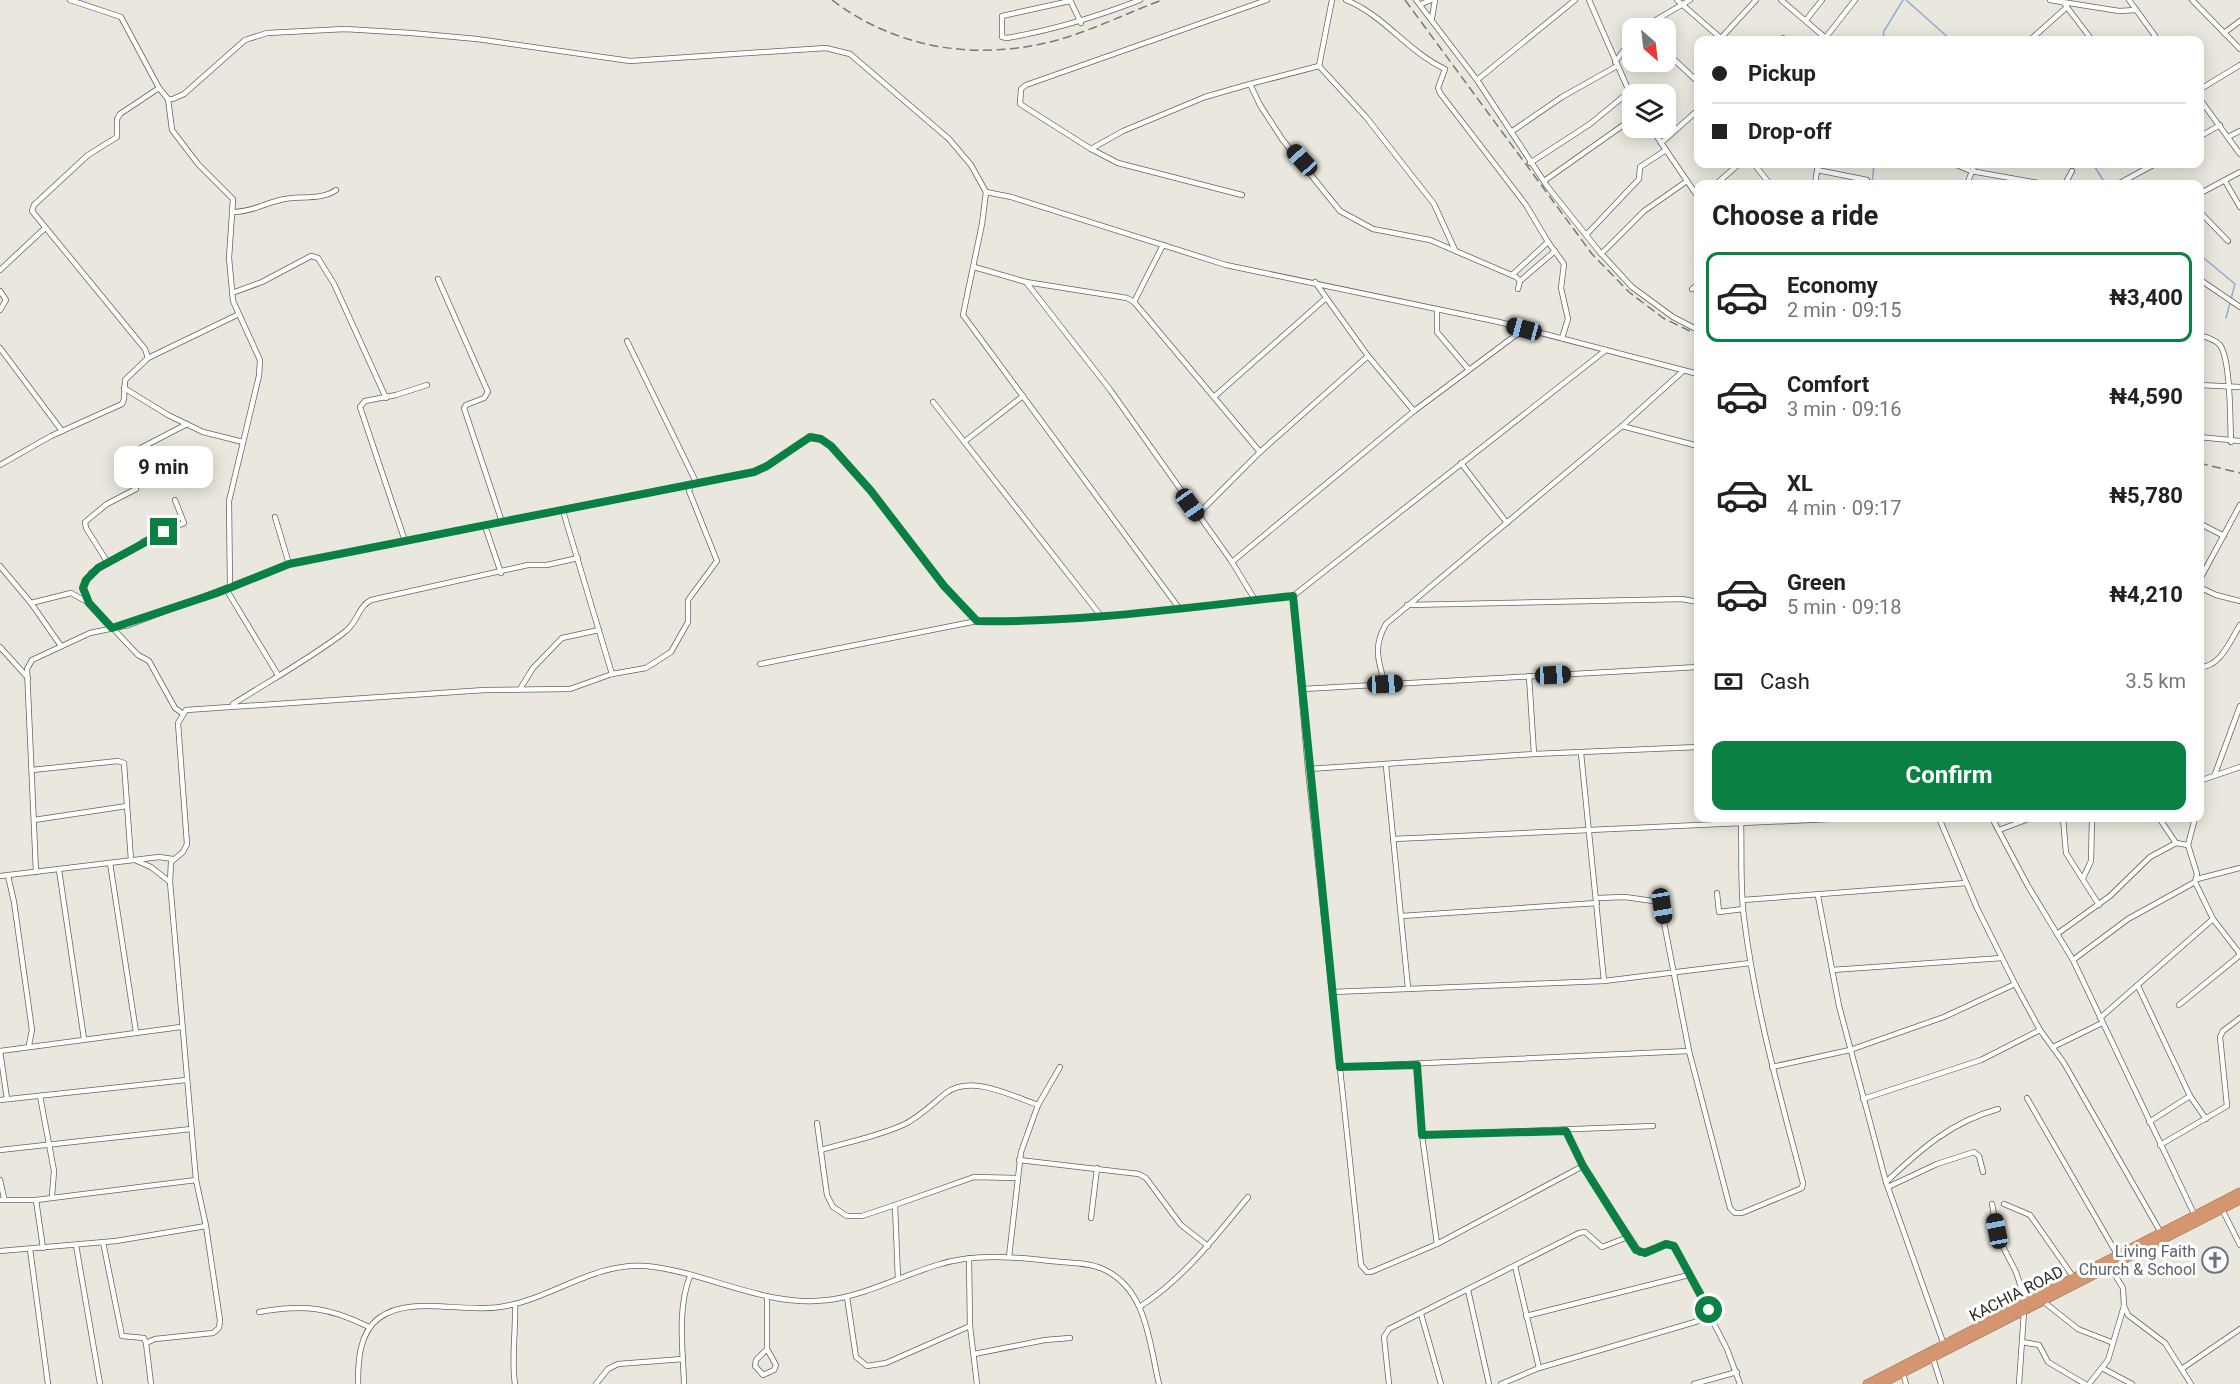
<!DOCTYPE html>
<meta charset="utf-8">
<style>
:root{--surface:#fff;--page:#f6f6f6;--text:#222;--muted:#767676;--line:#e0e0e0;--accent:#0b8043}
body{margin:0;font-family:Roboto,sans-serif;background:var(--page);color:var(--text);height:100vh;display:flex;flex-direction:column;font-size:22px;white-space:nowrap}
*{box-sizing:border-box;margin:0}
p{font-size:20px;color:var(--muted)}
.icon{flex:none;width:33px;height:33px;fill:none;stroke:currentColor;stroke-width:2;stroke-linecap:round;stroke-linejoin:round}
.map{position:relative;flex:1;overflow:hidden}
.side{position:absolute;left:1694px;top:180px;width:510px;height:642px;display:flex;flex-direction:column;background:var(--surface);border-radius:12px;box-shadow:0 3px 15px #0003}
.side>*{flex:none}
.guide{position:absolute;left:1694px;top:36px;width:510px;height:132px;border-radius:12px;box-shadow:0 3px 15px #0003;display:grid;align-content:center;height:132px;padding:0 18px;background:var(--surface)}
.needle{width:39px;rotate:152deg}
.tools{position:absolute;left:1622px;top:18px;display:grid;gap:12px}
.tools a{display:grid;place-items:center;width:54px;height:54px;border-radius:12px;background:var(--surface);box-shadow:0 3px 15px #0003;font-size:30px}
.end{position:absolute;width:27px;height:27px;margin:-14px;border:8px solid #0b8043;background:#fff;box-shadow:0 0 0 3px #fff}
.from{border-radius:50%}
.bubble{position:absolute;height:42px;border-radius:12px;background:var(--surface);box-shadow:0 3px 15px #0003;font-size:20px;font-weight:700;line-height:42px;text-align:center}
.car{position:absolute;width:18px;height:36px;margin:-18px -9px;border-radius:8px;box-shadow:0 0 4px 2px #0007;background:linear-gradient(#222 24%,#8ab4d8 0 40%,#222 0 76%,#8ab4d8 0 86%,#222 0)}
.guide b{display:flex;align-items:center;gap:21px;height:57px;font-size:22px}
.guide b+b{border-top:2px solid var(--line)}
.guide i{width:15px;height:15px;background:var(--text)}
ul{padding:0;list-style:none}
li{display:flex;align-items:center;gap:18px;height:90px;margin:0 12px 9px;padding:0 6px;border:3px solid transparent;border-radius:12px}
li div{flex:1}
li b{display:block;font-size:22px}
li em{font-style:normal;font-weight:700}
li.on{border-color:var(--accent)}
li>.icon{width:54px;height:54px;stroke-width:1.5}
h2{padding:0 18px;font-size:27px;line-height:72px}
.pay{display:flex;align-items:center;gap:15px;height:66px;padding:0 18px;font-size:22px}
.pay p{margin-inline-start:auto}
.primary-button{display:flex;gap:12px;margin-top:auto;padding:12px 18px}
.primary-button a{flex:1;height:69px;border-radius:12px;background:var(--accent);color:#fff;font-size:24px;font-weight:700;line-height:69px;text-align:center}
.map>svg:first-child{display:block}
</style>
<div class="map">
<svg width="2240" height="1384" viewBox="0 0 2240 1384">
<rect width="100%" height="100%" fill="#eae7de"/>
<g fill="none" stroke-linecap="round" stroke-linejoin="round">
<g stroke="#8eaed4" stroke-width="1.5">
<path d="M1906,0L1951,40"/>
<path d="M1883,40L1884,31L1903,0"/>
<path d="M2093,164L2103,180L2111,184"/>
<path d="M1872,184L1874,164"/>
<path d="M2199,254L2235,284L2226,318"/>
</g>
<g stroke="#66645c" stroke-width="6">
<g id="street">
<path d="M70,0L121,17L159,88L168,99H173L184,94L245,40L267,33L345,29L411,33L477,39L630,61L826,48L850,54L949,139L971,165L986,192L982,224L963,315L1179,608"/>
<path d="M1070,0L1081,23"/>
<path d="M1267,0L1026,85L1021,89L1020,104L1091,149L1123,131L1205,97L1250,84L1260,105L1282,139L1340,211L1373,229L1430,240L1516,277L1520,281L1518,289"/>
<path d="M1346,0C1384,15 1408,52 1445,69L1438,88L1440,93L1526,205L1548,242L1512,275"/>
<path d="M1416,0L1477,80L1547,186L1598,250L1632,287L1673,317L1698,330"/>
<path d="M1589,0L1632,98"/>
<path d="M1677,0L1723,40"/>
<path d="M1781,0L1828,40"/>
<path d="M2050,0L2119,11L2136,10"/>
<path d="M2129,0L2158,40"/>
<path d="M2192,0L2240,49"/>
<path d="M1070,1L1002,16V37L1007,38C1054,30 1096,17 1140,0"/>
<path d="M2063,2L2092,40"/>
<path d="M1421,4L1431,0"/>
<path d="M1432,18L1435,0"/>
<path d="M1806,20L1822,0"/>
<path d="M1642,28L1690,0"/>
<path d="M2224,33L2240,21"/>
<path d="M1826,37L1855,0"/>
<path d="M1721,38L1756,0"/>
<path d="M1781,40L1783,38"/>
<path d="M2030,40L2067,7"/>
<path d="M1665,51L1698,82"/>
<path d="M1615,62L1632,39"/>
<path d="M1319,66L1366,117L1434,204L1455,250"/>
<path d="M1319,66L1332,0"/>
<path d="M1477,80L1575,0"/>
<path d="M1250,84L1319,66"/>
<path d="M2199,90L2240,65"/>
<path d="M2199,98L2240,154"/>
<path d="M168,99L172,130L198,164L233,199L229,258L233,301L260,360L259,376L229,501L230,587"/>
<path d="M1651,128L1698,197"/>
<path d="M1511,132L1562,97L1617,66"/>
<path d="M2199,137L2220,125"/>
<path d="M2228,137L2240,131"/>
<path d="M1661,143L1698,110"/>
<path d="M1091,149L1118,163L1242,195"/>
<path d="M1530,163L1590,124L1629,92"/>
<path d="M1754,164L1770,184"/>
<path d="M1954,164L1971,171L2044,184"/>
<path d="M1817,170L1867,180"/>
<path d="M1544,181L1632,119"/>
<path d="M2225,181L2240,207"/>
<path d="M1716,184L1739,164"/>
<path d="M1815,184L1818,164"/>
<path d="M1967,184L1975,164"/>
<path d="M2065,184L2072,171"/>
<path d="M2118,184L2155,164"/>
<path d="M986,192L1011,197L1226,265L1499,322L1698,374"/>
<path d="M2199,194L2240,172"/>
<path d="M2199,211L2228,241"/>
<path d="M234,212C251,212 263,204 280,200C297,195 321,201 336,190"/>
<path d="M1587,234L1639,179L1640,167L1666,150"/>
<path d="M1548,242L1564,264L1561,288L1568,319L1562,338"/>
<path d="M1601,254L1644,211L1687,181"/>
<path d="M974,267L1026,282L1111,391L1232,562L1255,600"/>
<path d="M0,270L45,228"/>
<path d="M438,279L488,392L484,398L466,405L464,408L502,522"/>
<path d="M2199,279L2240,307"/>
<path d="M1520,281L1555,251"/>
<path d="M1026,282L1127,298L1134,302L1260,452"/>
<path d="M1315,282L1368,356L1414,411"/>
<path d="M1692,289L1698,284"/>
<path d="M0,291L6,300L0,310"/>
<path d="M232,293L262,282L311,256L318,258L334,284L386,398"/>
<path d="M1134,302L1163,245"/>
<path d="M1437,309V332L1469,370"/>
<path d="M2199,335C2206,337 2215,339 2220,345C2231,361 2230,421 2231,442"/>
<path d="M627,341L696,482"/>
<path d="M0,348L62,431"/>
<path d="M1606,350L1293,596L1308,769L1361,1265L1367,1272H1371L1437,1244L1583,1166L1640,1253L1666,1244L1674,1246L1727,1349L1740,1384"/>
<path d="M148,358L237,315"/>
<path d="M2199,385L2240,387"/>
<path d="M124,388L168,415L203,432L243,442"/>
<path d="M1215,396L1326,298"/>
<path d="M933,402L1101,616"/>
<path d="M1622,426L1698,446"/>
<path d="M2199,437L2240,441"/>
<path d="M964,442L1023,396"/>
<path d="M137,450L187,424"/>
<path d="M1461,463L1507,523"/>
<path d="M0,465L51,436L122,404L124,399L125,380L148,358L145,349L32,211L34,205L88,155L117,137V119L120,114L159,88"/>
<path d="M563,511L612,674"/>
<path d="M1197,515L1260,452L1368,356"/>
<path d="M275,517L289,564"/>
<path d="M2199,523L2224,536"/>
<path d="M485,526L501,573"/>
<path d="M405,541L360,407L365,401L396,395L427,385"/>
<path d="M1232,562L1414,411L1524,329"/>
<path d="M108,563L86,528L85,522L107,504L136,489"/>
<path d="M0,566L31,603L61,646"/>
<path d="M2199,581L2240,505"/>
<path d="M2199,587L2216,595L2240,601"/>
<path d="M226,589L278,675"/>
<path d="M31,603L71,593L89,603L138,655L149,661L175,708L182,713"/>
<path d="M89,603L83,588L91,573L98,568L134,549L144,541L184,523L175,500"/>
<path d="M1407,605L1682,599L1698,602"/>
<path d="M0,647L28,678"/>
<path d="M760,664L977,621"/>
<path d="M1696,667L1698,658"/>
<path d="M2199,667C2220,668 2230,641 2240,625"/>
<path d="M1529,676L1534,754"/>
<path d="M1385,684C1378,661 1373,646 1386,624L1622,426L1683,371"/>
<path d="M520,689L533,668L562,638L599,630"/>
<path d="M1303,689L1698,667"/>
<path d="M233,704C271,680 311,658 346,631C358,621 358,607 371,600L528,565H547L578,558"/>
<path d="M1581,753L1604,981"/>
<path d="M1386,766L1408,988"/>
<path d="M1308,769L1534,754L1698,747"/>
<path d="M32,770L118,761L124,763L131,860"/>
<path d="M2215,774L2240,706"/>
<path d="M2199,781L2240,767"/>
<path d="M1939,818L1977,908L2015,984L2040,1030L2064,1063L2161,1233"/>
<path d="M1992,818L2028,886L2073,960L2195,1216"/>
<path d="M2063,818L2066,853L2099,905"/>
<path d="M2159,818L2176,843L2188,845"/>
<path d="M2195,818L2188,845L2197,874L2195,882L2213,919L2240,954"/>
<path d="M34,820L127,806"/>
<path d="M1999,830L2031,818"/>
<path d="M1393,839L1852,818"/>
<path d="M137,861L151,867L170,882"/>
<path d="M110,863L136,1032"/>
<path d="M59,870L84,1039"/>
<path d="M36,872L27,669L32,660L90,633L129,625L289,564L691,485"/>
<path d="M0,876L159,857L173,859"/>
<path d="M8,876L14,902L32,1030L29,1045"/>
<path d="M2083,878L2091,861L2092,818"/>
<path d="M2197,879L2240,868"/>
<path d="M1717,893L1719,912L1743,909"/>
<path d="M1818,896L1839,1006L1886,1182L1944,1345"/>
<path d="M1743,900L1966,883"/>
<path d="M1401,916L1597,903"/>
<path d="M2057,934L2110,896L2150,857L2176,843"/>
<path d="M2073,960L2128,919L2195,882"/>
<path d="M1832,970L2002,958"/>
<path d="M2138,986L2190,1096L2149,1122"/>
<path d="M1332,992L1604,981L1750,963"/>
<path d="M2179,1005L2240,955"/>
<path d="M2100,1018L2213,919"/>
<path d="M2053,1047L2102,1023"/>
<path d="M0,1051L181,1027"/>
<path d="M0,1051L7,1099"/>
<path d="M1689,1051L1730,1208L1735,1213H1742L1802,1188L1803,1183C1780,1096 1755,1008 1744,918C1740,887 1742,854 1741,822"/>
<path d="M1417,1065L1422,1135L1437,1244"/>
<path d="M1339,1067L1689,1051L1660,902L1625,897L1597,898"/>
<path d="M1772,1067L1850,1050L1944,1017L2015,984"/>
<path d="M40,1096L54,1171L52,1196"/>
<path d="M2190,1096L2206,1119"/>
<path d="M2027,1098L2118,1256"/>
<path d="M1863,1099L1981,1060L2040,1030"/>
<path d="M0,1100L186,1080"/>
<path d="M817,1123L827,1195L833,1207L847,1216H862L895,1205L974,1177L1017,1178"/>
<path d="M1566,1131L1583,1166"/>
<path d="M1422,1135L1653,1126"/>
<path d="M2160,1145L2227,1106L2220,1037L2223,1031L2240,1018"/>
<path d="M0,1150L191,1129"/>
<path d="M821,1150C848,1142 880,1136 905,1124C921,1116 932,1104 946,1093C971,1074 1012,1096 1038,1105"/>
<path d="M1019,1160L1139,1174L1146,1178L1181,1225L1208,1246"/>
<path d="M0,1180L4,1198"/>
<path d="M1886,1182C1921,1149 1951,1122 1998,1109"/>
<path d="M1888,1187L1937,1164L1974,1152L1979,1156L1983,1172"/>
<path d="M0,1200H36L196,1180"/>
<path d="M36,1200L43,1248"/>
<path d="M1992,1204L1998,1237L2016,1272L2026,1302"/>
<path d="M2004,1204L2030,1215L2074,1278"/>
<path d="M895,1205L898,1279"/>
<path d="M2222,1209L2240,1245"/>
<path d="M1091,1218L1097,1168"/>
<path d="M103,1242L122,1336L144,1338L146,1343"/>
<path d="M76,1245L100,1384"/>
<path d="M30,1249L48,1384"/>
<path d="M0,1251L116,1241L206,1226"/>
<path d="M1009,1257L1021,1152L1038,1105L1060,1067"/>
<path d="M969,1258L970,1326L977,1384"/>
<path d="M1515,1266L1539,1368"/>
<path d="M2110,1267L2123,1288L2124,1306L2128,1315L2165,1343L2191,1384"/>
<path d="M1468,1290L1489,1384"/>
<path d="M847,1297L856,1357L867,1366L886,1363L970,1326"/>
<path d="M2044,1302L2078,1329L2111,1342"/>
<path d="M515,1305C516,1332 511,1358 515,1384"/>
<path d="M1141,1306C1184,1278 1215,1237 1248,1197"/>
<path d="M259,1312C303,1304 329,1307 369,1327"/>
<path d="M1421,1314L1441,1384"/>
<path d="M1526,1316L1689,1275"/>
<path d="M2022,1342L2039,1345L2048,1362L2085,1384"/>
<path d="M767,1349L756,1360L755,1366L763,1375L774,1370L776,1365L767,1349V1296"/>
<path d="M974,1354L1045,1340L1070,1338"/>
<path d="M1933,1358L1941,1384"/>
<path d="M2102,1368L2132,1384"/>
<path d="M2183,1368L2240,1329"/>
<path d="M1903,1373L1906,1384"/>
<path d="M151,1384L146,1343L155,1339L213,1333L219,1328L220,1320L206,1226L196,1180L170,882L171,862L183,852L187,844L178,723L186,710L485,690L570,689L612,674L646,668L671,652L688,622V600L717,561L689,491L691,485L754,472L767,466L810,437L821,439L831,446L871,491L944,586L977,621C1083,623 1188,607 1293,596"/>
<path d="M358,1384C358,1361 359,1333 379,1318C409,1295 463,1313 500,1307C550,1300 593,1262 646,1266C708,1272 765,1308 828,1300C866,1295 901,1276 937,1265C974,1253 1014,1257 1051,1261C1068,1263 1087,1262 1103,1269C1147,1289 1149,1342 1159,1384"/>
<path d="M596,1384L608,1369L618,1364L683,1359"/>
<path d="M684,1384C683,1349 677,1309 690,1276"/>
<path d="M1389,1384L1384,1337L1389,1329L1579,1233L1585,1232L1602,1247L1628,1237"/>
<path d="M1501,1384L1539,1368L1712,1317"/>
<path d="M1694,1384L1737,1372"/>
<path d="M2019,1384L2024,1312"/>
<path d="M2089,1384L2108,1360L2124,1306"/>
</g>
</g>
<g stroke="#9a7057" stroke-width="9">
<g id="highway">
<path d="M1867,1384L2240,1192"/>
<path d="M1881,1384L2240,1200"/>
</g>
</g>
<use href="#street" stroke="#fff" stroke-width="4.5"/>
<use href="#highway" stroke="#d59570" stroke-width="8"/>
<g stroke="#797872" stroke-width="1.5" stroke-dasharray="9 4.5" stroke-linecap="butt">
<path d="M832,0C897,49 976,61 1054,41C1091,31 1127,13 1162,0"/>
<path d="M1405,0L1592,254L1629,292L1663,318L1698,335"/>
<path d="M2199,463L2240,473"/>
</g>
</g>
<g fill="none" stroke-linecap="round" stroke-linejoin="round">
<path stroke="#0b8043" stroke-width="8" d="M164,532L98,568L86,580L83,588L89,603L112,628L217,593L289,564L754,472L767,466L810,437L821,439L831,446L871,491L944,586L977,621C1083,623 1189,607 1293,596L1340,1067L1417,1065L1422,1135L1566,1131L1583,1166L1636,1250L1645,1253L1666,1244L1674,1246L1709,1310"/>
</g>
<defs>
<g id="church-ring" transform="scale(1.35)"><circle r="9.5" fill="#fff" stroke="#6b7280" stroke-width="1.5"/><path d="M-1.2-6h2.4v3.5h3.3v2.4h-3.3V6h-2.4V-.1h-3.3v-2.4h3.3Z" fill="#6b7280"/></g>
</defs>
<g fill-rule="evenodd">
<use href="#church-ring" x="2215" y="1260"/>
</g>
<g text-anchor="middle" stroke-width="6" stroke-linejoin="round" paint-order="stroke">
<g font-size="16" fill="#5b616d" stroke="#fff" text-anchor="end">
<text x="2196" y="1257">Living Faith<tspan x="2196" dy="18">Church &amp; School</tspan></text>
</g>
<g font-size="16" fill="#2c2c28" stroke="#fff">
<text transform="translate(2016 1293) rotate(-27)" y="6">KACHIA ROAD</text>
</g>
</g>
</svg>
<div class="tools">
<a><svg class="needle" viewBox="-14 -14 28 28"><path d="M0-13l5 13h-10z" fill="#e53935"/><path d="M0 13l5-13h-10z" fill="#767676"/></svg></a>
<a><svg class="icon" aria-label="layers" viewBox="0 0 24 24"><path d="M12 4l9 5-9 5-9-5zM3 14l9 5 9-5"/></svg></a>
</div>
<i class="end from" style="left:1709px;top:1310px"></i>
<i class="end" style="left:164px;top:532px"></i>
<div class="bubble" style="left:114px;top:446px;width:99px">9 min</div>
<i class="car" style="left:1302px;top:160px;rotate:318deg"></i>
<i class="car" style="left:1524px;top:329px;rotate:285deg"></i>
<i class="car" style="left:1190px;top:505px;rotate:145deg"></i>
<i class="car" style="left:1553px;top:675px;rotate:87deg"></i>
<i class="car" style="left:1385px;top:684px;rotate:87deg"></i>
<i class="car" style="left:1662px;top:906px;rotate:171deg"></i>
<i class="car" style="left:1997px;top:1231px;rotate:349deg"></i>
<div class="guide">
<b><i class="from"></i>Pickup</b>
<b><i></i>Drop-off</b>
</div>
<section class="side">
<h2>Choose a ride</h2>
<ul>
<li class="on"><svg class="icon" aria-label="car" viewBox="0 0 24 24"><path d="M5 17H2v-5l4-1 3-4h7l3 4 3 1v5h-3M9 17h6M6 11h13"/><circle cx="7" cy="17" r="2"/><circle cx="17" cy="17" r="2"/></svg><div><b>Economy</b><p>2 min · 09:15</p></div><em>₦3,400</em></li>
<li><svg class="icon" aria-label="car" viewBox="0 0 24 24"><path d="M5 17H2v-5l4-1 3-4h7l3 4 3 1v5h-3M9 17h6M6 11h13"/><circle cx="7" cy="17" r="2"/><circle cx="17" cy="17" r="2"/></svg><div><b>Comfort</b><p>3 min · 09:16</p></div><em>₦4,590</em></li>
<li><svg class="icon" aria-label="car" viewBox="0 0 24 24"><path d="M5 17H2v-5l4-1 3-4h7l3 4 3 1v5h-3M9 17h6M6 11h13"/><circle cx="7" cy="17" r="2"/><circle cx="17" cy="17" r="2"/></svg><div><b>XL</b><p>4 min · 09:17</p></div><em>₦5,780</em></li>
<li><svg class="icon" aria-label="car" viewBox="0 0 24 24"><path d="M5 17H2v-5l4-1 3-4h7l3 4 3 1v5h-3M9 17h6M6 11h13"/><circle cx="7" cy="17" r="2"/><circle cx="17" cy="17" r="2"/></svg><div><b>Green</b><p>5 min · 09:18</p></div><em>₦4,210</em></li>
</ul>
<div class="pay"><svg class="icon" aria-label="cash" viewBox="0 0 24 24"><path d="M3 7h18v10H3z"/><circle cx="12" cy="12" r="2"/></svg>Cash<p>3.5 km</p></div>
<div class="primary-button"><a>Confirm</a></div>
</section>
</div>
